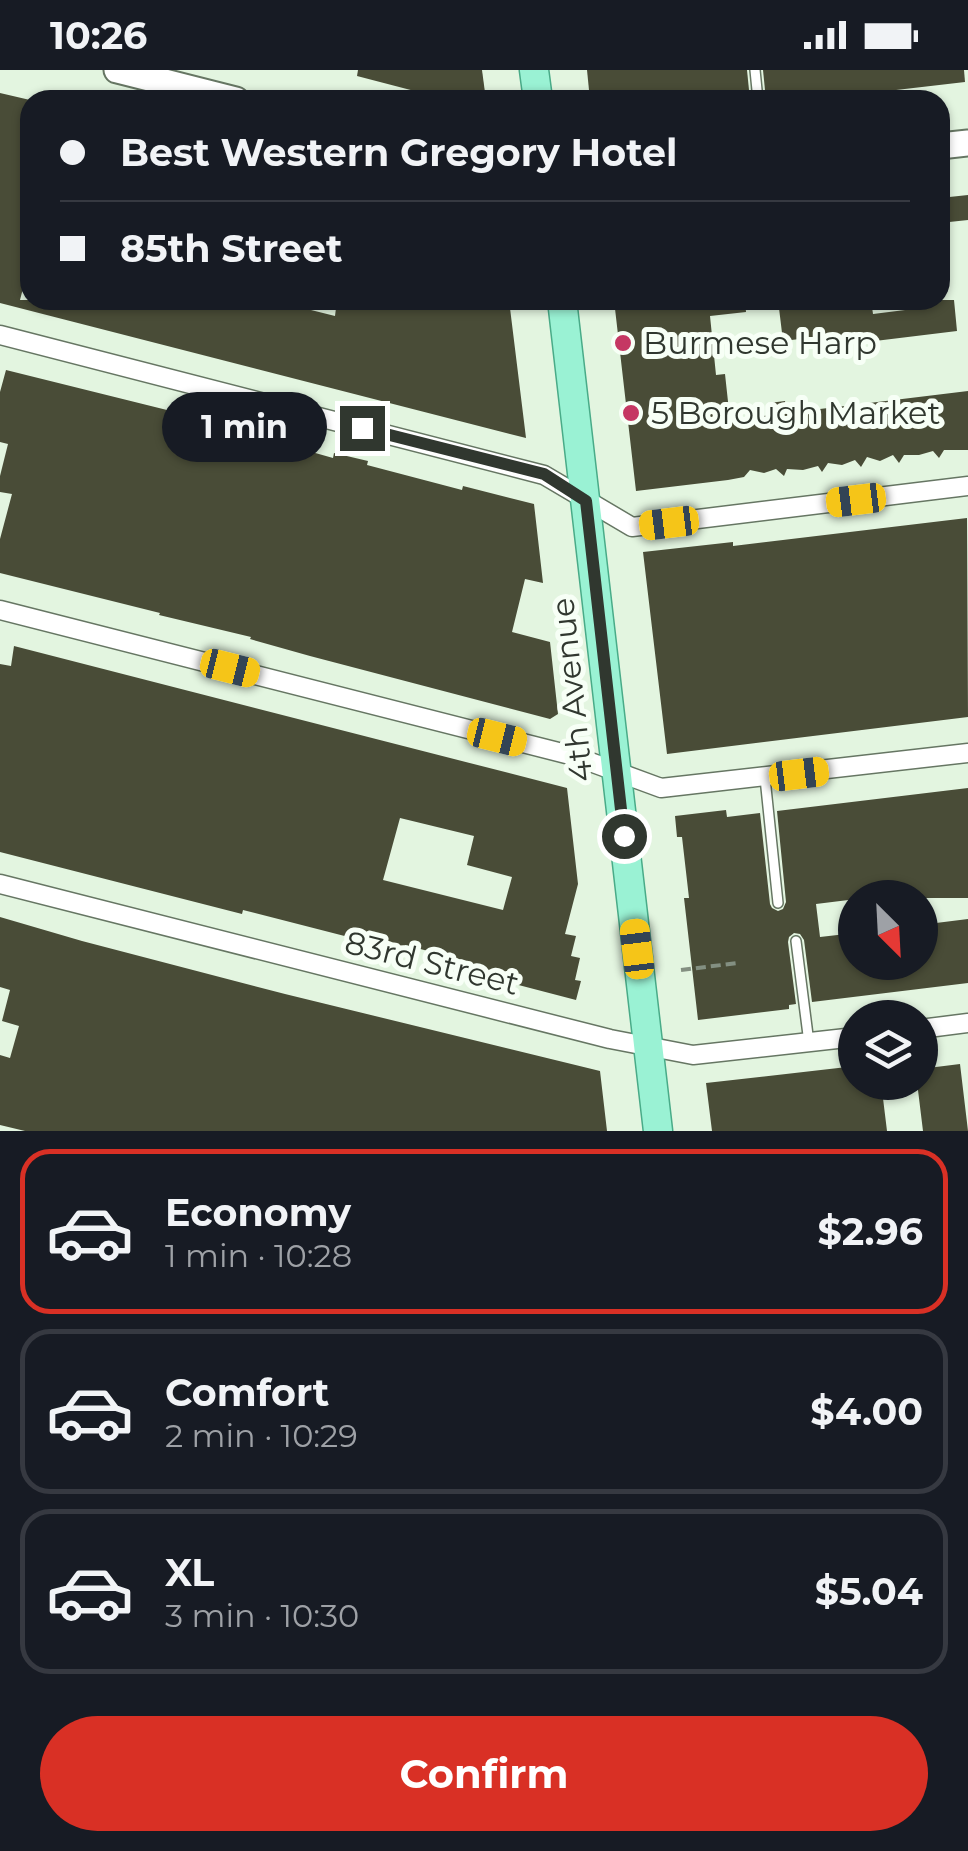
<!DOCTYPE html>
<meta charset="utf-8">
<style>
:root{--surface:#171b24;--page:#242831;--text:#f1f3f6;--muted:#9ea1a6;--line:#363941;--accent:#d93025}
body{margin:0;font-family:Montserrat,sans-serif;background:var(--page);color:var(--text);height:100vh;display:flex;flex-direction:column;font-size:38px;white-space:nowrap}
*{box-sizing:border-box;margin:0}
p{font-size:32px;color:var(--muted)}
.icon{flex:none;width:55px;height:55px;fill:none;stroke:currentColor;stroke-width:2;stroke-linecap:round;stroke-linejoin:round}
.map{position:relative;height:1061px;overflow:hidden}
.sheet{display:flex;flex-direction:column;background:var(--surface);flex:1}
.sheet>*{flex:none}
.banner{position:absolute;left:20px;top:20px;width:930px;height:220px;border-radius:30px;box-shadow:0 2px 8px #0004;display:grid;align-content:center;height:220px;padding:0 40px;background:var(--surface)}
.needle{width:65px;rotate:156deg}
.fabs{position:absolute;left:838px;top:810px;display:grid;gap:20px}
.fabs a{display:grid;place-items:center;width:100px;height:100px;border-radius:50%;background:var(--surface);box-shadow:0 2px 8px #0004;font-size:50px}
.end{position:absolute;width:45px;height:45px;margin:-22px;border:12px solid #30372f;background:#fff;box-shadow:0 0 0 5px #fff}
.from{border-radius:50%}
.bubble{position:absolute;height:70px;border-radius:35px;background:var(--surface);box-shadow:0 2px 8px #0004;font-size:32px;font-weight:700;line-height:70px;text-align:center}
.car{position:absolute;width:30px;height:60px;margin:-30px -15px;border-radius:12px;box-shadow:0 0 8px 2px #0007;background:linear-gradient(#f5c518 24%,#345 0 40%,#f5c518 0 76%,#345 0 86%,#f5c518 0)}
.banner b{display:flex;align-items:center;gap:35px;height:95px;font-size:38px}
.banner b+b{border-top:2px solid var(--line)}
.banner i{width:25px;height:25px;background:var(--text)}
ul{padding:18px 0 0;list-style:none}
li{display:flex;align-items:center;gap:30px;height:165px;margin:0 20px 15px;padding:0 20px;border:5px solid var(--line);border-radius:30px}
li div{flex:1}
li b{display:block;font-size:38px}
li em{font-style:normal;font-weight:700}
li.selected{border-color:var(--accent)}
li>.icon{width:90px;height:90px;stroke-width:1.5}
.cta{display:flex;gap:20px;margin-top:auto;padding:20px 40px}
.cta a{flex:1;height:115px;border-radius:60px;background:var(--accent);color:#fff;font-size:40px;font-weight:700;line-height:115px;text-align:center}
.status{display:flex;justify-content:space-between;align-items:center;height:70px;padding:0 50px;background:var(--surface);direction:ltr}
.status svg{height:28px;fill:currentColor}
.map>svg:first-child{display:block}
</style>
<div class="status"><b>10:26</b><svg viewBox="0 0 49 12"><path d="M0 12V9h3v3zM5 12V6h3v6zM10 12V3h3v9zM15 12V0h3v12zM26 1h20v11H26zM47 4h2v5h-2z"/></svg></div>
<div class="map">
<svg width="968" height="1061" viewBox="0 0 968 1061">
<rect width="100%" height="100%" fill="#e3f5e0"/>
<g fill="#494c37" fill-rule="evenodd">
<path d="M358,0H482L486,30H449L357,6Z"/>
<path d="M587,0H747L750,30H590Z"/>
<path d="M763,0H964L965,12L810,30H766Z"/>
<path d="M0,23L30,30V191L20,230H271L335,246L337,230H509L526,368L0,233Z"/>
<path d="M968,125V150L940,153V128Z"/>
<path d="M614,230H745L746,242L710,246L716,305L725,304L730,350L770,345L769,333L785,331L787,343L968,321V380H944L939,388L933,381L919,385H904L899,393L893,385L880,391L867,387L861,397L855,390L842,395L828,393L822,402L818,396L803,400L787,399L784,406L776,399L764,403L750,400L744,407L728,410L636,421Z"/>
<path d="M778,230H871L873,244L913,239L912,230H954L957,261L834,276L833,265L783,271Z"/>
<path d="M6,300L175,342L199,349L198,353L254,368L255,366L333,388L334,383L368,391L367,395L462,420L463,416L534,434L543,513L525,509L512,562L550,572L558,644L550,649L310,586L250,569L251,567L159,545L160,543L0,503V469L12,424L0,422V406L8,374L0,372V322Z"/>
<path d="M967,448L968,647L667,684L643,482L733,472V476Z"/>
<path d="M14,576L567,718L578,814L565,864L576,866L571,886L580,888L575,910L581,911L576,930L499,910V906L469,898L470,892L405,875L403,881L243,840L242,844L0,782V594L11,596ZM400,748L474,766L467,795L512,807L503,840L383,810Z"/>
<path d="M968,718V828H913V822L816,834L820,867L855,863V892H920V855L968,849V913L812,932L804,870L800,864L794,863L789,867L788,872L796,934L789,935V939L698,950L684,828H689L682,767H677L675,746L726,740L727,747L760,743L770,834L772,838L778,841L783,839L786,832L777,741Z"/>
<path d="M0,847L82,871L285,924L600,1001L607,1061H25L0,1055V985L10,988L19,956L2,951L10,920L0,917Z"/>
<path d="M960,994L968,1061H923L917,1012H920V999Z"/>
<path d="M847,997L848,1007L855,1006V1012H881L887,1061H712L706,1013Z"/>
</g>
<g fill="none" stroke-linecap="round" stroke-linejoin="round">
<g stroke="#667663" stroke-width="12">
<g id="service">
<path d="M755,0L758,30"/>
<path d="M765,708L778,833"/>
<path d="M796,871L809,973"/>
</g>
</g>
<g stroke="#667663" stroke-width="21">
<g id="minor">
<path d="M0,265L544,405L632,457L968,416"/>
<path d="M0,540L574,686L661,718L968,683"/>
<path d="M0,814L610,969L693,985L855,967"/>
<path d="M920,959L968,953"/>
</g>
</g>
<g stroke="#667663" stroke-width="29">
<g id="secondary">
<path d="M117,0L236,30"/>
<path d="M940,76L968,73"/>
</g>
</g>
<g stroke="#49ab88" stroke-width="31">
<g id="primary">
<path d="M534,0L538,30"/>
<path d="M562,230L658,1061"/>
</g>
</g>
<path stroke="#838f81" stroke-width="4" stroke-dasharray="10 5" stroke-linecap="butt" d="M681,900L738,893"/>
<use href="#service" stroke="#fff" stroke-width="9"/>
<use href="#minor" stroke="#fff" stroke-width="18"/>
<use href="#secondary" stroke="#fff" stroke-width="25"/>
<use href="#primary" stroke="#9af2d4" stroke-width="28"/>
</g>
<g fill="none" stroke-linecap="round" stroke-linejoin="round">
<path stroke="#30372f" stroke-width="12" d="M362,358L544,404L586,431L624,766"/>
</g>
<g fill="#c53763" stroke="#f7fff6" stroke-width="4">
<circle cx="623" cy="273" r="10"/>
<circle cx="631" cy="343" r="10"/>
</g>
<g text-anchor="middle" stroke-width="10" stroke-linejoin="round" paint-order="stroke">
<g font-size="32" fill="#30372f" stroke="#f7fff6" text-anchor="start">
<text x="643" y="284">Burmese Harp</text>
<text x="651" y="354">5 Borough Market</text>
</g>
<g font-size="32" fill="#30372f" stroke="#f7fff6">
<text transform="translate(572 620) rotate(-96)" y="11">4th Avenue</text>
<text transform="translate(432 893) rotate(14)" y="11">83rd Street</text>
</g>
</g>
</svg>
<div class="fabs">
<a><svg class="needle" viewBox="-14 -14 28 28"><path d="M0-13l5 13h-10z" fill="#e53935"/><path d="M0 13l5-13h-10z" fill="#9ea1a6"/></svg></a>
<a><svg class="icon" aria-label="layers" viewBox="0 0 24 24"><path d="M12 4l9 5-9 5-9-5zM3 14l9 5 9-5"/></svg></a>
</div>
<i class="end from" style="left:624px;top:766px"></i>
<i class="end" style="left:362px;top:358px"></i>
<div class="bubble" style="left:162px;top:322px;width:165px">1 min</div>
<i class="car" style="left:856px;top:430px;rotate:263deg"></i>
<i class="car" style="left:669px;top:453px;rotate:263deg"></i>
<i class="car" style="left:230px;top:598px;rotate:104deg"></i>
<i class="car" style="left:497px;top:667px;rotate:104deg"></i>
<i class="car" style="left:799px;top:704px;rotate:83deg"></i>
<i class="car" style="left:637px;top:879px;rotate:353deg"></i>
<div class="banner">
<b><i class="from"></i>Best Western Gregory Hotel</b>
<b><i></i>85th Street</b>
</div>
</div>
<section class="sheet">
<ul>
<li class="selected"><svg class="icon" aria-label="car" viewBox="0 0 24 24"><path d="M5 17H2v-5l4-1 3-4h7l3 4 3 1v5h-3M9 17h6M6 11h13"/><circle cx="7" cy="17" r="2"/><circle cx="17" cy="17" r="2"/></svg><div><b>Economy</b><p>1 min · 10:28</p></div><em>$2.96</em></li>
<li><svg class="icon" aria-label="car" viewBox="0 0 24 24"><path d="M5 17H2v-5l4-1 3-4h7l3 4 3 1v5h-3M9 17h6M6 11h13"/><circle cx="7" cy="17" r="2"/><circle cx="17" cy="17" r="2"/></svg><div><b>Comfort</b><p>2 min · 10:29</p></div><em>$4.00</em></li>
<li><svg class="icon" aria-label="car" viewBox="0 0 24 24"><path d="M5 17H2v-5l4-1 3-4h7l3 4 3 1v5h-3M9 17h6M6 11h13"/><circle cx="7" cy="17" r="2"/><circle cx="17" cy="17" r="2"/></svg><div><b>XL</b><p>3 min · 10:30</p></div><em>$5.04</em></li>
</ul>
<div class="cta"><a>Confirm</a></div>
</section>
